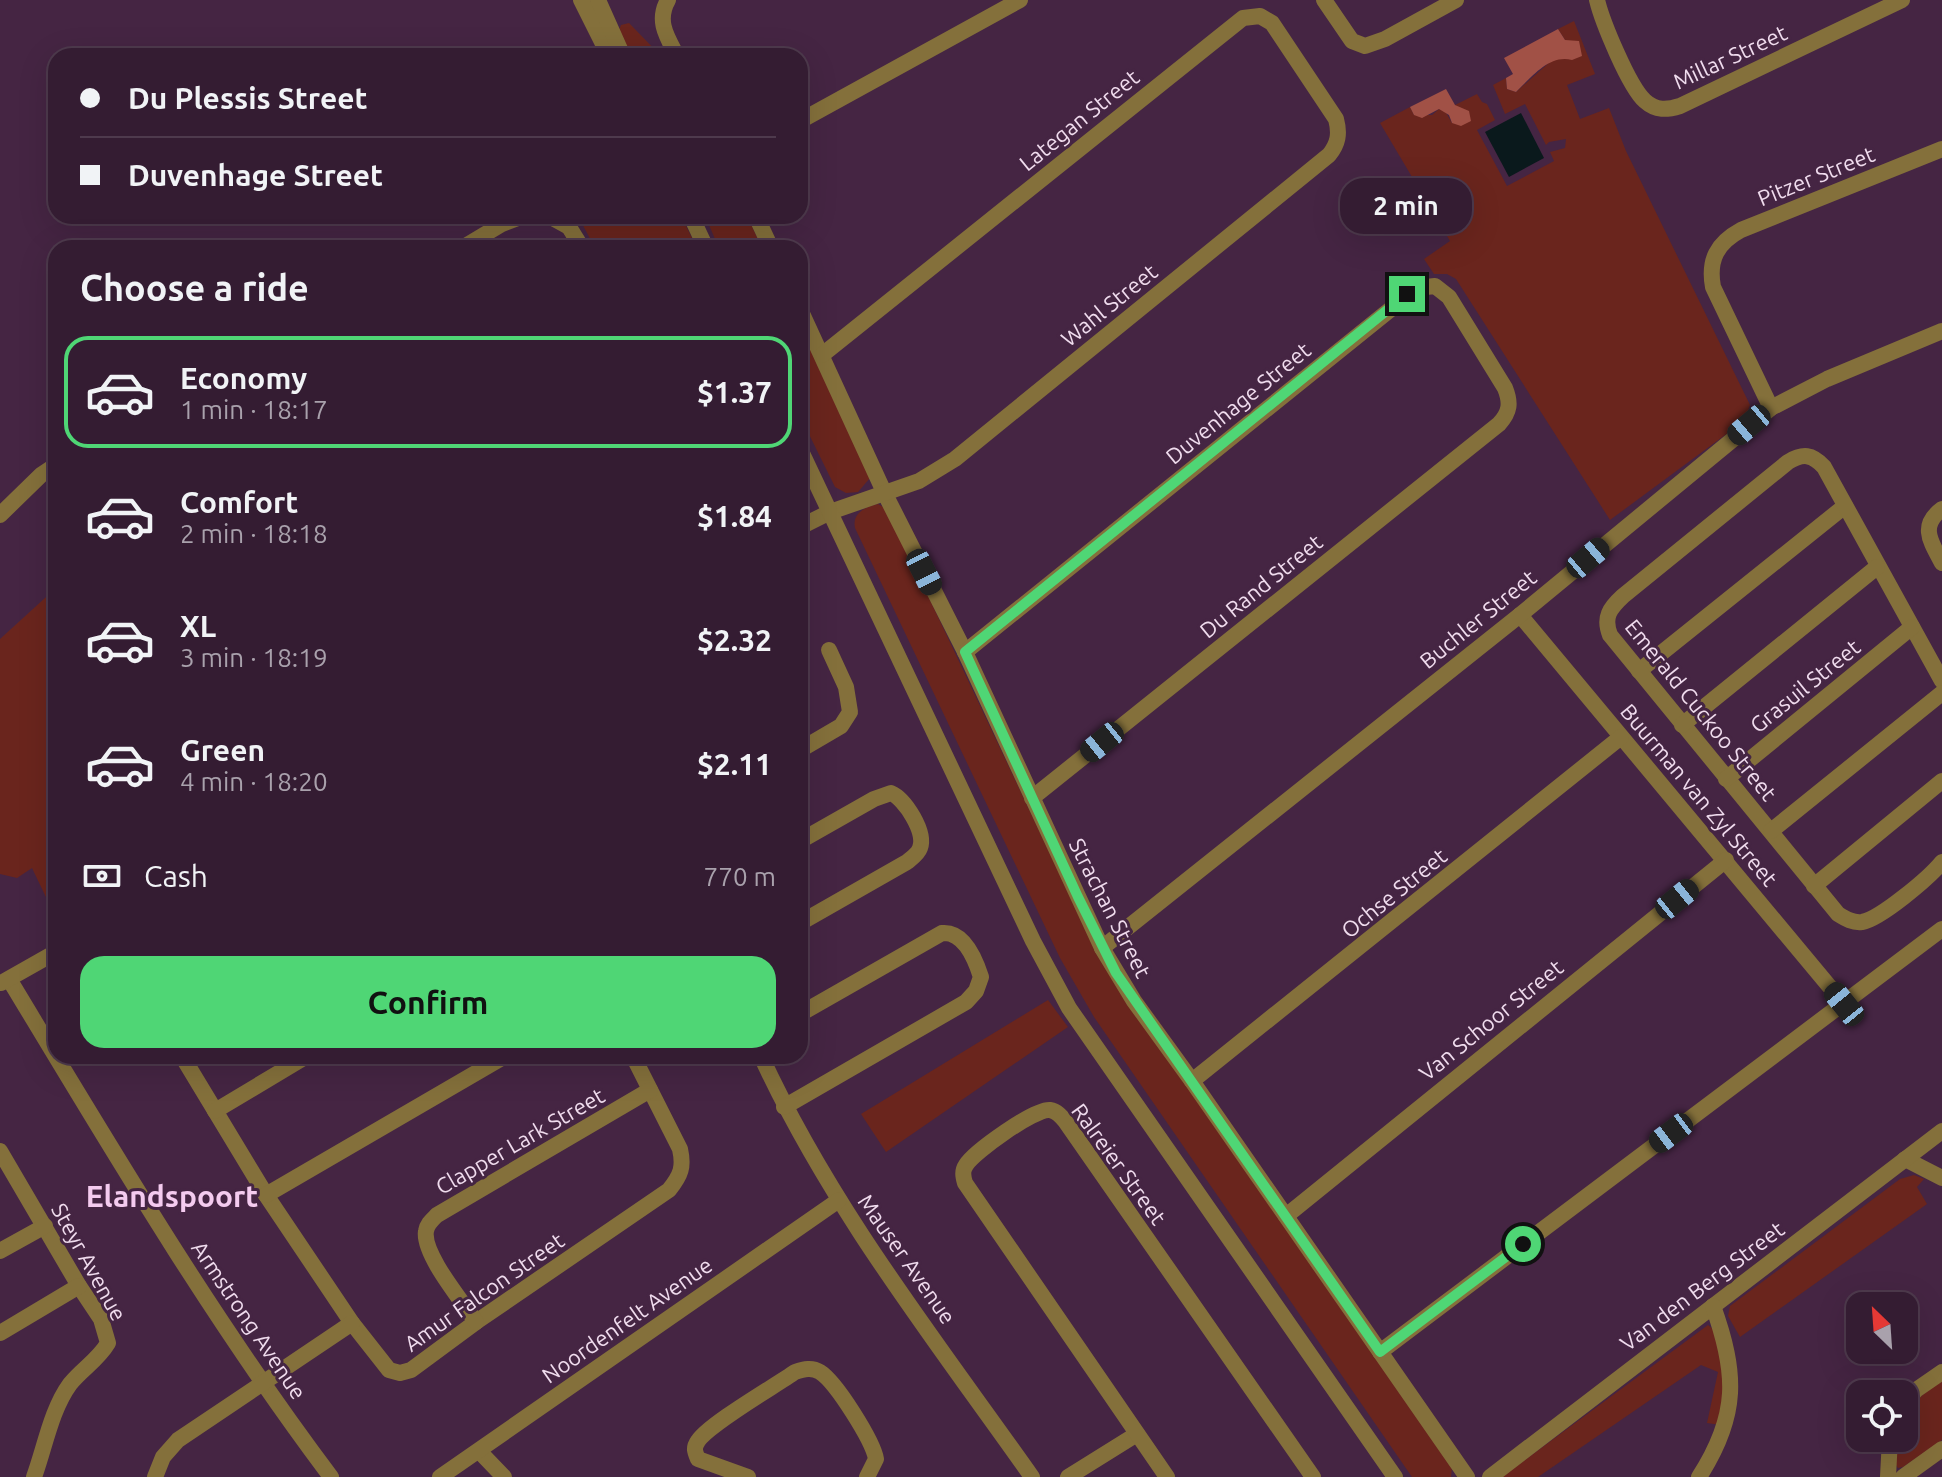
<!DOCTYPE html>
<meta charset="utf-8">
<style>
:root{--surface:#341c32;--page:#3f293e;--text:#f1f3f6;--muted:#a9a1ac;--line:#4e3a4d;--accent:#4fd675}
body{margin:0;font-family:Ubuntu,sans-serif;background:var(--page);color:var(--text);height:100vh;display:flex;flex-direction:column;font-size:30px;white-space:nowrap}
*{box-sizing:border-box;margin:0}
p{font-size:26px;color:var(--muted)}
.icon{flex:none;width:44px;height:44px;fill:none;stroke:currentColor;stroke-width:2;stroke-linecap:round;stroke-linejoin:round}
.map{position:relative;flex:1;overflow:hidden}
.details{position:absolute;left:48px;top:240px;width:760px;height:824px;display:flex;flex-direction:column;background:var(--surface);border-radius:24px;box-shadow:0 8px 32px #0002,0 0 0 2px var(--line)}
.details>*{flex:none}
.hud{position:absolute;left:48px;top:48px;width:760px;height:176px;border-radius:24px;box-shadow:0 8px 32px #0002,0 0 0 2px var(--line);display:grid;align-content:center;height:176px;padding:0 32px;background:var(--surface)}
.needle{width:52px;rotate:335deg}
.tools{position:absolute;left:1846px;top:1292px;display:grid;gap:16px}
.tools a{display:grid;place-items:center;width:72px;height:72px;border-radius:16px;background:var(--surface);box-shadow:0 8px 32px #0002,0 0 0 2px var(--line);font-size:40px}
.end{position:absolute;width:36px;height:36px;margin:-18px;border:10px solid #4fd675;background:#111;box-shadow:0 0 0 4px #111}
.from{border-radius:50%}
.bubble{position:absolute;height:56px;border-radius:24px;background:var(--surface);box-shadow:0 8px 32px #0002,0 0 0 2px var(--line);font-size:26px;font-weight:600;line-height:56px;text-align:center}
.car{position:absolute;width:24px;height:48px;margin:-24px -12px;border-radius:10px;box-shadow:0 0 6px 2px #0007;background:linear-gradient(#222 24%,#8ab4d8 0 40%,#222 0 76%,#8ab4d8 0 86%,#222 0)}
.hud b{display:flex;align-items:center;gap:28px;height:76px;font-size:30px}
.hud b+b{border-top:2px solid var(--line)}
.hud i{width:20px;height:20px;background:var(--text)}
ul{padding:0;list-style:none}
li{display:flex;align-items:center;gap:24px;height:112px;margin:0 16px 12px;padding:0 16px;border:4px solid transparent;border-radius:24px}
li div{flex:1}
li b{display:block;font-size:30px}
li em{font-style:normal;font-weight:600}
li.selected{border-color:var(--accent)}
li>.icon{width:72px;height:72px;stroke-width:1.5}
h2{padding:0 32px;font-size:36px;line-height:96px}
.pay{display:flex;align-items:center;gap:20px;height:88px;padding:0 32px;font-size:30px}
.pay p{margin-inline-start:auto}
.cta{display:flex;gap:16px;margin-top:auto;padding:16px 32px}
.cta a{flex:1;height:92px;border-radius:24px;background:var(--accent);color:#111;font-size:32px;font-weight:600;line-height:92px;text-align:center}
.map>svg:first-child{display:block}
</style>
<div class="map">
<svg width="1942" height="1477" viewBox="0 0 1942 1477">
<rect width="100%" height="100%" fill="#452543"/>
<g fill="#6a251d">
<path d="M1574,21L1595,74L1567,85L1580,119L1609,108L1626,151L1750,405L1744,421L1610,520L1456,279L1447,274H1434L1424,259L1450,241L1380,123L1410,107L1414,115H1432L1439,109L1445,111L1452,123L1459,108L1455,105L1477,94L1482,102L1487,104L1495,120L1477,130L1507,186L1554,161L1550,152L1565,148L1566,139L1549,142L1546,145L1525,104L1505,114L1493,85L1506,78L1507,89L1516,92L1552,60L1562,57L1565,40L1558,29Z"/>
<path d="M629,23L661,56H631L619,30L621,25Z"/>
<path d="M578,216H681L697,248H595Z"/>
<path d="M705,216H747L762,248H719Z"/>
<path d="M800,327L870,478L858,492L846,493L835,487L800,416Z"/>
<path d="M878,504L887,509L1061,877L1452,1467L1451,1477H1412L1094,1017L1060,958L855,528C852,513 865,507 878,504Z"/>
<path d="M56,588V918L32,868L17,878L0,874V639Z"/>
<path d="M1048,1000L1068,1027L886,1152L861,1114Z"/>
<path d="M1914,1175L1924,1179L1917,1187L1927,1204L1740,1337L1728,1316L1730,1306L1900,1179Z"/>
<path d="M1708,1325C1735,1345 1723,1395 1721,1425L1707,1423L1718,1372L1701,1365L1538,1477H1502Z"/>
<path d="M1942,1381V1440L1903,1467L1898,1468L1895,1464L1898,1438H1904C1904,1407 1918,1397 1942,1381Z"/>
</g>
<g fill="#a15146">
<path d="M1558,29L1565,40L1579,41L1582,56L1572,60C1549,54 1532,77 1516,92L1507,89L1506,78L1513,74L1504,58Z"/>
<path d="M1446,89L1455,105L1469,111L1471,121L1461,126L1452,123L1449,115L1439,109L1422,118L1414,115L1410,107Z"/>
</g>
<path fill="#0a191c" d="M1521,113L1544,158L1509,177L1485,132Z"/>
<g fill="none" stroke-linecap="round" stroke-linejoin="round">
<g stroke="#84703b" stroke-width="16">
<path d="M668,0C656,21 667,37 677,56"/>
<path d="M1324,0L1352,41L1365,46L1385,39L1456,0"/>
<path d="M1597,0C1602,21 1629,87 1645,101C1656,111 1667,110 1680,106L1902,0"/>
<path d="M800,121L1020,0"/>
<path d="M549,216L569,227L582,248"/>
<path d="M756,216L771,248"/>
<path d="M462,248L502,224L523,216"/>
<path d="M800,309L884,492L965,652L1102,948L1134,1001L1192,1081L1467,1477"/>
<path d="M1771,408L1713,287C1708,260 1717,243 1741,230L1942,149"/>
<path d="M1942,509C1919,526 1931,542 1942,563"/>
<path d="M0,515L41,475L56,465"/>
<path d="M800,527L830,512L919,481L955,459L1329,155C1338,144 1340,134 1336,119L1272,23L1260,16L1243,18L822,355"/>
<path d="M1520,615L1844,1004"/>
<path d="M965,652L1417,288L1435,286L1449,297L1505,388C1511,403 1510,412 1499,424L1032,798"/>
<path d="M1639,671L1845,506"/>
<path d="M1942,681L1824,467C1812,454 1803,453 1788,462L1623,596C1610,608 1603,617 1610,635L1838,914C1846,919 1853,923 1862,922C1880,919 1929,878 1942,862"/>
<path d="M1682,725L1877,567"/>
<path d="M800,750L841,726L850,712L846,687L829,650"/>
<path d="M1726,779L1912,627"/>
<path d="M1771,831L1942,693"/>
<path d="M800,841L874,799L891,793C905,799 926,832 920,848C918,854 912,858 907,862L800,923"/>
<path d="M1814,886L1942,781"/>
<path d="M1102,948L1520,615L1771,408L1827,379L1942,331"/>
<path d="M9,979C111,1148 212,1319 331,1477"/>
<path d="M1,983L56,952"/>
<path d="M182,1056L266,1195L352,1323L389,1370L400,1373L411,1370L476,1322L669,1190C681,1175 684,1167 680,1149L633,1056"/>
<path d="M761,1056C831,1208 936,1341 1032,1477"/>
<path d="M1192,1081L1621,737"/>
<path d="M784,1107L966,1002L976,991L981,977C975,958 964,931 942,933L800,1014"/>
<path d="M215,1111L307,1056"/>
<path d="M0,1151L79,1286L101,1319L108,1343C98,1360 82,1369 70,1384C51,1410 45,1447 34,1477"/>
<path d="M1905,1159L1942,1178"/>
<path d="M266,1195L505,1056"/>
<path d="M1286,1216L1726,860"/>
<path d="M0,1251L45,1226"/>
<path d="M476,1322C463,1302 422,1254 426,1231C427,1224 432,1220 437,1215L650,1090"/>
<path d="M0,1333L79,1286"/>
<path d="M1380,1352L1942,929"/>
<path d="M1904,1403L1916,1390L1942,1372"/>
<path d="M479,1451L504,1477"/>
<path d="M155,1477L163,1457L178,1440L352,1323"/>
<path d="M440,1477L839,1200"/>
<path d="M748,1477L698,1459C695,1452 693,1448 698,1441C709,1424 775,1386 795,1372C804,1369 812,1367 820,1372C836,1382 873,1441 876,1459L867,1477"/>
<path d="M1068,1477L1137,1434"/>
<path d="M1167,1477L965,1183C963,1176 962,1171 966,1165C974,1152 1035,1108 1050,1110C1057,1111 1061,1116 1065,1121L1313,1477"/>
<path d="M1490,1477L1942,1131"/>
<path d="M1699,1477C1739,1415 1737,1373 1713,1306"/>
<path d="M1888,1477L1890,1438"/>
<path d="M1903,1477L1942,1449"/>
</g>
<g stroke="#84703b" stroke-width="16">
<path d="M581,0L609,56"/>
<path d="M598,0L623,56"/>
<path d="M691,216L706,248"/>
<path d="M800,449L1033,941L1069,1008L1395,1477"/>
</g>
</g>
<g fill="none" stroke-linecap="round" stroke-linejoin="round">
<path stroke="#4fd675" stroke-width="10" d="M1407,294L965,652L1078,897L1116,973L1380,1352L1523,1244"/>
</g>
<g text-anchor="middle" stroke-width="6" stroke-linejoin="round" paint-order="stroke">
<g font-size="22" fill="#f0dcee" stroke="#452543">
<text transform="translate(1730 57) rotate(-25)" y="8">Millar Street</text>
<text transform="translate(1079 120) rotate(-39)" y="8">Lategan Street</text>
<text transform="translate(1816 176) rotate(-22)" y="8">Pitzer Street</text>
<text transform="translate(1109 305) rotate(-39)" y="8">Wahl Street</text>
<text transform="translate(1238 403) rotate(-39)" y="8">Duvenhage Street</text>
<text transform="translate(1261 586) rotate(-39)" y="8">Du Rand Street</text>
<text transform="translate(1478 619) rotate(-39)" y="8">Buchler Street</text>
<text transform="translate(1805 686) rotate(-39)" y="8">Grasuil Street</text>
<text transform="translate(1701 710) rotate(51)" y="8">Emerald Cuckoo Street</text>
<text transform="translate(1699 795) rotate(50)" y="8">Buurman van Zyl Street</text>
<text transform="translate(1394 893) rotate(-39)" y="8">Ochse Street</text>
<text transform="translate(1110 908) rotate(63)" y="8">Strachan Street</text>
<text transform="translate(1491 1020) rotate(-39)" y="8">Van Schoor Street</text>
<text transform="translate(520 1141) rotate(-30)" y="8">Clapper Lark Street</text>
<text transform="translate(1119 1164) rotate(54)" y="8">Ralreier Street</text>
<text transform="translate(907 1259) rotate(55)" y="8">Mauser Avenue</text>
<text transform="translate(89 1262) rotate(61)" y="8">Steyr Avenue</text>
<text transform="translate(1702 1286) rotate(-37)" y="8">Van den Berg Street</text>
<text transform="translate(484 1292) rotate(-35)" y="8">Amur Falcon Street</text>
<text transform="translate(249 1320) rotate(56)" y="8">Armstrong Avenue</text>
<text transform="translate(627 1320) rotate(-35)" y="8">Noordenfelt Avenue</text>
</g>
<g font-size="30" font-weight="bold" fill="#f4cbef" stroke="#452543">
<text x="172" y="1207">Elandspoort</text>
</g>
</g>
</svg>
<div class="tools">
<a><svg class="needle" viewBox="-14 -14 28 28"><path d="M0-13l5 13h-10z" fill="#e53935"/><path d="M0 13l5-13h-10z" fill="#a9a1ac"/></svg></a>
<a><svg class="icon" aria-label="locate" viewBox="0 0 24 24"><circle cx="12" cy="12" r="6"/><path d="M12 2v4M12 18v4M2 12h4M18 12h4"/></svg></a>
</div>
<i class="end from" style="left:1523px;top:1244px"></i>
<i class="end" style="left:1407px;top:294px"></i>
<div class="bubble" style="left:1340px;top:178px;width:132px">2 min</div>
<i class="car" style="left:1749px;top:425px;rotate:230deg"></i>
<i class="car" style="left:1588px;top:558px;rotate:50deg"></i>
<i class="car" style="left:924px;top:572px;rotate:153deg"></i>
<i class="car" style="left:1102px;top:742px;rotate:231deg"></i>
<i class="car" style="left:1677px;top:899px;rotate:51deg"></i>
<i class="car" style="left:1844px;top:1004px;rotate:321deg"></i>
<i class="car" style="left:1671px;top:1133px;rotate:233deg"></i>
<div class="hud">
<b><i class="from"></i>Du Plessis Street</b>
<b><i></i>Duvenhage Street</b>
</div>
<section class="details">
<h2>Choose a ride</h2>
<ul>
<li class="selected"><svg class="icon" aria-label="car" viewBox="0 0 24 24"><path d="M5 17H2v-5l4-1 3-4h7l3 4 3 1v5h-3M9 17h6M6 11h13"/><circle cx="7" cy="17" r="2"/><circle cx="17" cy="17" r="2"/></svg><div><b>Economy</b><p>1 min · 18:17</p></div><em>$1.37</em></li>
<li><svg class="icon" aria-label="car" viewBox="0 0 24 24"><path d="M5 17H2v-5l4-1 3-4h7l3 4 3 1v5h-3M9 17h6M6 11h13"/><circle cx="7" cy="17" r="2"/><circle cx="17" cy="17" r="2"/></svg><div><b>Comfort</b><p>2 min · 18:18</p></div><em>$1.84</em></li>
<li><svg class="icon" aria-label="car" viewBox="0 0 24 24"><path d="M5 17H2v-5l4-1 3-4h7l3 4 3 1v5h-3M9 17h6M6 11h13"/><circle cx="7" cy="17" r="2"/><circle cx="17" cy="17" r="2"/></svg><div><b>XL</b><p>3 min · 18:19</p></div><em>$2.32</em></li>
<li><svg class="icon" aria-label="car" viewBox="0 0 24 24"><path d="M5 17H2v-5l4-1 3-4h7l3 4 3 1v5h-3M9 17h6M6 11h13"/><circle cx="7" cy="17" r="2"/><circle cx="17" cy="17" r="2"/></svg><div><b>Green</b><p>4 min · 18:20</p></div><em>$2.11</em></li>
</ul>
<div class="pay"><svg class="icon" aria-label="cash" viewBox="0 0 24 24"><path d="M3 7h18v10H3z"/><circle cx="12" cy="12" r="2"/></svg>Cash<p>770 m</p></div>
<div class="cta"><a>Confirm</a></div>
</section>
</div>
